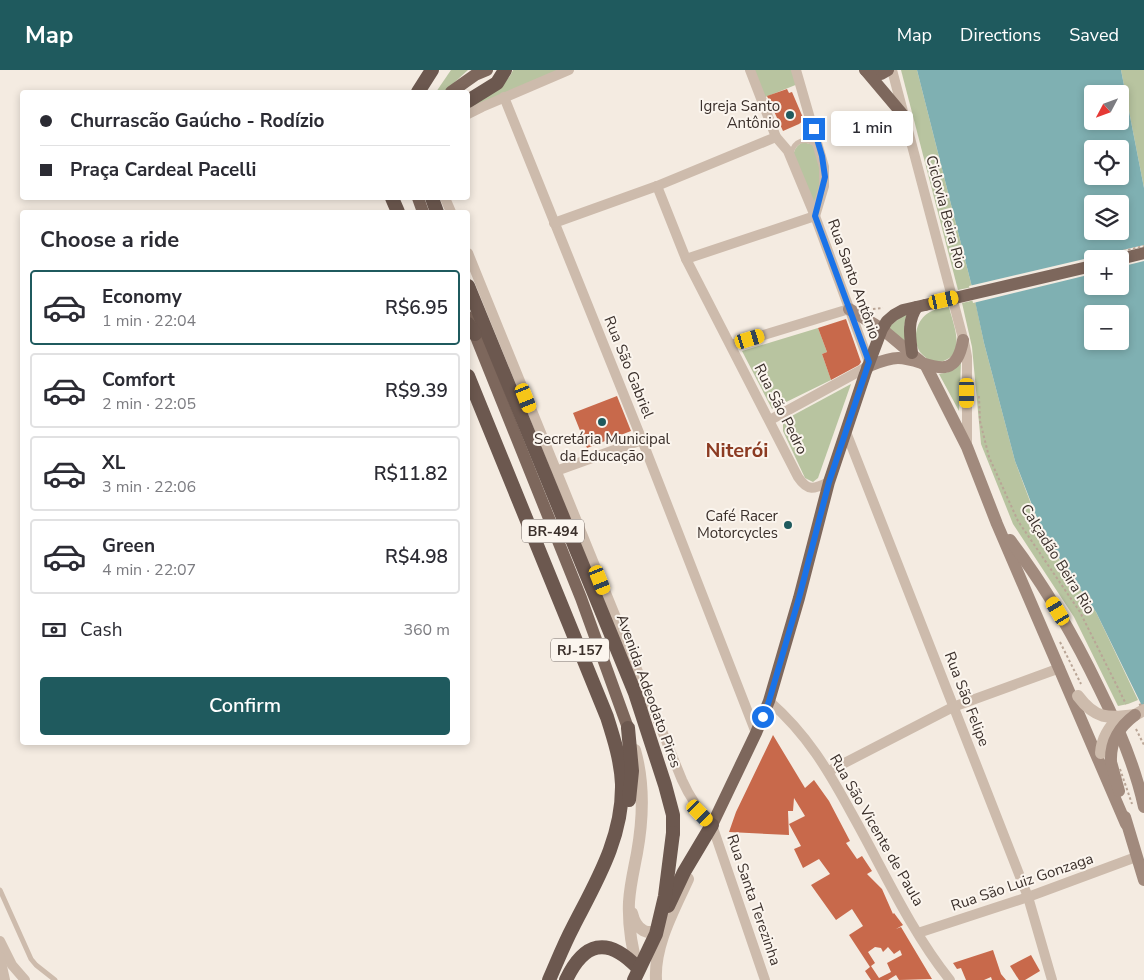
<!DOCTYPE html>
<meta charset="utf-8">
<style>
:root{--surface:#fff;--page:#f2f2f3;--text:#2b2b33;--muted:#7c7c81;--line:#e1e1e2;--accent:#1f5a5e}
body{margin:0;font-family:"Nunito Sans",sans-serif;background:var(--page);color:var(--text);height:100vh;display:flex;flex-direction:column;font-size:19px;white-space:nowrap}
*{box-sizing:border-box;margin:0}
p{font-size:16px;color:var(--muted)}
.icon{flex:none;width:28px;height:28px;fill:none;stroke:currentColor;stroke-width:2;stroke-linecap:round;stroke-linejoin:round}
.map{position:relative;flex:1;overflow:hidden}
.panel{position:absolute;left:20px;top:140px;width:450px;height:535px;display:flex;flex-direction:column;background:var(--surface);border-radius:5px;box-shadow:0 2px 8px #0003}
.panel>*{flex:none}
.guide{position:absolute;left:20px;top:20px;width:450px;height:110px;border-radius:5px;box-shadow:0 2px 8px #0003;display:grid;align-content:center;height:110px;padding:0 20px;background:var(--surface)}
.needle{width:32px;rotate:229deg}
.fabs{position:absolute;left:1084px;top:15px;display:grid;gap:10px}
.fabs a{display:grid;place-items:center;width:45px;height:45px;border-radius:5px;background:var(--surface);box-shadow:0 2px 8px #0003;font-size:25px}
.end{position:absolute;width:22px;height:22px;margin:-11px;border:6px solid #1a73e8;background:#fff;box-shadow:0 0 0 2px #fff}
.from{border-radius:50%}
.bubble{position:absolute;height:35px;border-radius:5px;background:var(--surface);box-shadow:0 2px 8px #0003;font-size:16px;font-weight:600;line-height:35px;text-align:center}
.car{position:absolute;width:15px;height:30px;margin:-15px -8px;border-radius:6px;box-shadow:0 0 4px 1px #0007;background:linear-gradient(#f5c518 24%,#345 0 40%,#f5c518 0 76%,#345 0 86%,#f5c518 0)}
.guide b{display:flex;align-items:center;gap:18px;height:48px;font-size:19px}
.guide b+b{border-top:1px solid var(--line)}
.guide i{width:12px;height:12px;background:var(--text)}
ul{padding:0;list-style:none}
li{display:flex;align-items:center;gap:15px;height:75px;margin:0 10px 8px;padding:0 10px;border:2px solid var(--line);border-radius:5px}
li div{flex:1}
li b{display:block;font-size:19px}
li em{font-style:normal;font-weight:600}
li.current{border-color:var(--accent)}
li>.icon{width:45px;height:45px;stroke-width:1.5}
h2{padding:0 20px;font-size:22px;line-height:60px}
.pay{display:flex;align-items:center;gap:12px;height:55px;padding:0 20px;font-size:19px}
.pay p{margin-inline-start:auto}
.primary-button{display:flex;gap:10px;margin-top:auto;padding:10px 20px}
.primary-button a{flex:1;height:58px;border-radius:5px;background:var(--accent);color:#fff;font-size:20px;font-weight:600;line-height:58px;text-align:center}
header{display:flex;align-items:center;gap:30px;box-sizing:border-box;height:70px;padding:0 25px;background:var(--accent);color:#fff}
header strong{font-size:24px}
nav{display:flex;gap:28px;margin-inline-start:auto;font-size:18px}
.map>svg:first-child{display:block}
</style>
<header>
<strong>Map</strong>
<nav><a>Map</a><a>Directions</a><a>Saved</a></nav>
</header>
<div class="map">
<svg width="1144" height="910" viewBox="0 0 1144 910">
<rect width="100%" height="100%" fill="#f4ebe1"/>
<g fill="#b8c4a0">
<path d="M451,0H468L444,22H436Z"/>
<path d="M513,0H561L468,41V35C483,26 506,18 513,0Z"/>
<path d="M752,0H794L798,14L763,28Z"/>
<path d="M901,0H917L972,217L958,220Z"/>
<path d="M1121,0H1144V118Z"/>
<path d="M803,72L814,75L822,106L815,138L793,88C794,79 796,76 803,72Z"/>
<path d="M975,230L984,273L1015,391L1037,450L1053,480L1096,542L1138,630L1128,634L1118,636L1074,547L1013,454L981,374L972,277L962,233Z"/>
<path d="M949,237C955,260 969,291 932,293C928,289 923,286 920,282C912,269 916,249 930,242C935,239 943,238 949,237Z"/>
<path d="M909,241L904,256L907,275L886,259Z"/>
<path d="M818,258L827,282L822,284L831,310L772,339L742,281Z"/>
<path d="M961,292L959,341L939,304L949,302Z"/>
<path d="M851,314L818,408L813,412L805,408L783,361V353L788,348Z"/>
</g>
<path fill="#7fb0b2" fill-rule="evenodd" d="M917,0H1121L1144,118V640L1096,542L1044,466L1015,391L984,273L972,217ZM1092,24H1120V51H1092ZM1092,79H1120V106H1092ZM1092,134H1120V161H1092ZM1092,189H1120V216H1092ZM1092,244H1120V271H1092Z"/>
<path fill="#f4ebe1" d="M1144,175V191L1120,197V189H1092V204L973,233L969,216Z"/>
<g fill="#c8694b" fill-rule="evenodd">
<path d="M787,19L789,23L792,22L804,50L799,54L783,61L767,26Z"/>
<path d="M846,249L861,292L859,295L831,310L822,284L827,282L818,258Z"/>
<path d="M617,326L631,361L587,378L573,343Z"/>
<path d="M773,665L805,718L814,710L829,731L850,771L846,773L857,789L862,786L872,801L867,804L882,819L893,844L894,843L903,855L896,859L901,857L932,909L899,910L896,905L888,910H871L865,901L870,897L849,865L863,856L852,839L836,850L811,815L830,804L819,789L803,798L794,779L801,776L789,754L805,746L794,728L793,741H788L789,765L729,762L736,742ZM875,877L881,878L883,882L888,877L894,884L900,880L902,885L887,893L891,902L879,908L871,896L875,893L868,882Z"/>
<path d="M993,880L1001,904L1006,910H992L991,907L984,910H966L961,898L957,899L953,893Z"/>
<path d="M1031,885L1040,901L1025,910H1019L1010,896Z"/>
</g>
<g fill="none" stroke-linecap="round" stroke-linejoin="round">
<g stroke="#b9a596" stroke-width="2" stroke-dasharray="2.5 2.5" stroke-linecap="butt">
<path d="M873,239L883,238"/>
<path d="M979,326L980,351L989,387L1018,451L1080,542L1126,634"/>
<path d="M1136,659L1144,675"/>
</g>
<g stroke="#cdbbac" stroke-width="5">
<path d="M791,84C794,70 805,67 816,75"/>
<path d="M0,820L31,889L36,895L55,910"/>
</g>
<g stroke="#cdbbac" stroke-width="10">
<path d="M750,0L776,67L788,81L815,146L869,292"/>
<path d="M892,0L965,276L967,287V376"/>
<path d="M504,27L642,370L756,663"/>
<path d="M468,44L482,37L569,0"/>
<path d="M657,116L686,189L798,407C808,422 814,419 829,412"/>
<path d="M445,128L451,142"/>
<path d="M554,153L657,116L776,67"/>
<path d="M468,183L682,710C690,728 699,741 712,755L765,910"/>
<path d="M686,189L815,146L824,116V97L796,0"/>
<path d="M731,275L849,239"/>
<path d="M770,350L867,297"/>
<path d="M846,362L1028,827L1052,910"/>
<path d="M556,401L642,370"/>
<path d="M769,631C807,664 828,700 852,744C883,799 910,860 950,910"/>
<path d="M829,701L953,637L1060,598"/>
<path d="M918,863L1028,827L1136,787"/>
<path d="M0,871L12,895L25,910"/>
<path d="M0,887L5,910"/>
</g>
<g stroke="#cdbbac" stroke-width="12">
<path d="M1135,645L1144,640"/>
<path d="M635,680C644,712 643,750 637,783C634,799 630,815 629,832C628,855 632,879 638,900"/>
<path d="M632,843C636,860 648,868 663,857"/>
<path d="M656,910C654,875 674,840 688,809"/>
</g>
<g stroke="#a18a7d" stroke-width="12">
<path d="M849,239L882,259L926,296L967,377L997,454L1126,754"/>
<path d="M867,297C877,293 887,288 898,288C925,288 955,318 963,270"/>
<path d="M1010,470C1045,516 1074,566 1099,618C1118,656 1135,695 1144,737"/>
<path d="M1111,692L1119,721"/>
<path d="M1125,747L1144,810"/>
</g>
<g stroke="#7d675c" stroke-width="12">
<path d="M865,0L881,4L888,0"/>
<path d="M866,1L904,46"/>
<path d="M451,22L475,5L487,0"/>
<path d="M418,128L423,142"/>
<path d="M1120,189L1144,183"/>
<path d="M468,247L581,528L628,658"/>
<path d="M912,283C910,266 907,251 917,237"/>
<path d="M712,755L756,663L769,631L799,528L829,412L865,304L882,259L887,251L894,245L903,240L925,235"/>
</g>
<g stroke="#6c584f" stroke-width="14">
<path d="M418,22L432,0"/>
<path d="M468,31L497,13L505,0"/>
<path d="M392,128L398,142"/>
<path d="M432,128L437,142"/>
<path d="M468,216L635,623L665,715L673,745V763"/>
<path d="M468,254L475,264"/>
<path d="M468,306L607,647C614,669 621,691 622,714C623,768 596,812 573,857C564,874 557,892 549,910"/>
<path d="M628,658L632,701L629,730"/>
<path d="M566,910C584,872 607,866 637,897"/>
</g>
<g stroke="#b9a596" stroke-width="2" stroke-dasharray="2.5 2.5" stroke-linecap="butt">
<path d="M1099,187L1144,176"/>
<path d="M1060,572L1081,614"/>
<path d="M1139,635L1144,633"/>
<path d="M1120,699L1132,734"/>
</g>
<g stroke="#cdbbac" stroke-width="12">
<path d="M1078,626C1095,649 1108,649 1135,645"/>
<path d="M1101,683C1102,668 1109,657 1120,647"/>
</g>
<path stroke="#a18a7d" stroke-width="12" d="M1111,692C1110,671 1119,657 1135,645"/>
<path stroke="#7d675c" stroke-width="12" d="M925,235L1092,196"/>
<g stroke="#6c584f" stroke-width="14">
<path d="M668,836L684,802L712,755"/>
<path d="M634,910L656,864L665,826L673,763"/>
</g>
</g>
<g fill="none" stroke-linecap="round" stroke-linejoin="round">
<path stroke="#1a73e8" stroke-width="6" d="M763,647L769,631L799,528L829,412L869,292L815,146L825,107L822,86L814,59"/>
</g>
<g fill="#1f5a5e" stroke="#fbf5ee" stroke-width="2">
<circle cx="790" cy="45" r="5"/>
<circle cx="602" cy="352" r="5"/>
<circle cx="788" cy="455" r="5"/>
</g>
<g text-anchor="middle" stroke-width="4" stroke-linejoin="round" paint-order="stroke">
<g fill="#fbf5ee" stroke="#756b66" stroke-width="1">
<rect x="522" y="449.5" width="62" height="23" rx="4"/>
<rect x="551" y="568.5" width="58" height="23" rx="4"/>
</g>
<g font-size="14" font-weight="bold" fill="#3b302b">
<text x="553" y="466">BR-494</text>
<text x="580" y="585">RJ-157</text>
</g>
<g font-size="15" fill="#3b302b" stroke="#fbf5ee" text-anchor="end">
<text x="780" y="41">Igreja Santo<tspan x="780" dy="17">Antônio</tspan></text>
<text x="602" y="374" text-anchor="middle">Secretária Municipal<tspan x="602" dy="17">da Educação</tspan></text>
<text x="778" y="451">Café Racer<tspan x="778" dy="17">Motorcycles</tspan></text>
</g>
<g font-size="15" fill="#3b302b" stroke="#fbf5ee">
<text transform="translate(946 142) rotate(75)" y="5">Ciclovia Beira Rio</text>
<text transform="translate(854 209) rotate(70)" y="5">Rua Santo Antônio</text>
<text transform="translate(629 297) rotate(68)" y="5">Rua São Gabriel</text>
<text transform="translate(781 339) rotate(63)" y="5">Rua São Pedro</text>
<text transform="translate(1058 489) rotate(58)" y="5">Calçadão Beira Rio</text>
<text transform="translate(649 621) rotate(70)" y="5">Avenida Adeodato Pires</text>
<text transform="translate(967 629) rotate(69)" y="5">Rua São Felipe</text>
<text transform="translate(877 760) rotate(60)" y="5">Rua São Vicente de Paula</text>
<text transform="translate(1022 812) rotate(-19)" y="5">Rua São Luiz Gonzaga</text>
<text transform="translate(754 830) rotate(71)" y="5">Rua Santa Terezinha</text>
</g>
<g font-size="20" font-weight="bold" fill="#8c3b22" stroke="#fbf5ee">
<text x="737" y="387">Niterói</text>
</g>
</g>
</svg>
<div class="fabs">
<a><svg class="needle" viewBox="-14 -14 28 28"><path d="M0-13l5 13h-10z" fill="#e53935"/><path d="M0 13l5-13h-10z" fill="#7c7c81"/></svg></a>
<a><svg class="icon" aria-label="locate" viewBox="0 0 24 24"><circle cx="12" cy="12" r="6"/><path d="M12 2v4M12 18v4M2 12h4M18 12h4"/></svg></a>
<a><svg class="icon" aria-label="layers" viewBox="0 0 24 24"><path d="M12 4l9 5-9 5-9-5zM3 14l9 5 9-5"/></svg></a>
<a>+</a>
<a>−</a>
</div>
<i class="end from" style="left:763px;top:647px"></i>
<i class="end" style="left:814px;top:59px"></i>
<div class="bubble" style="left:831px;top:41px;width:82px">1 min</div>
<i class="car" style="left:944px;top:230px;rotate:77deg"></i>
<i class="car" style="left:750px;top:269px;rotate:73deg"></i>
<i class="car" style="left:967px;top:323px;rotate:180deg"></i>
<i class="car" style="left:526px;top:328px;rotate:158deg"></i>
<i class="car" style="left:600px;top:510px;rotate:158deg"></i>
<i class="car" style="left:1058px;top:541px;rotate:329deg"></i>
<i class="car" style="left:700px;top:743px;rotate:136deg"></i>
<div class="guide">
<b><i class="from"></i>Churrascão Gaúcho - Rodízio</b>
<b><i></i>Praça Cardeal Pacelli</b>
</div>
<section class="panel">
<h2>Choose a ride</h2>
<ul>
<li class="current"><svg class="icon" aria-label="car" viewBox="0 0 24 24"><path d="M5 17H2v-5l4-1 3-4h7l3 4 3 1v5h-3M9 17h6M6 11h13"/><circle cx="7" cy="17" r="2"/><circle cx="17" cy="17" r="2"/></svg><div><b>Economy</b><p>1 min · 22:04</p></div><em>R$6.95</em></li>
<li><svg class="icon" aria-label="car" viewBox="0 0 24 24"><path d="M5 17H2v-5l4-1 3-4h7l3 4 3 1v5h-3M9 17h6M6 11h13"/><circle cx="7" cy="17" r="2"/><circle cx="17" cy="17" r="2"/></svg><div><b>Comfort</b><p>2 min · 22:05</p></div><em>R$9.39</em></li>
<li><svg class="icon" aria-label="car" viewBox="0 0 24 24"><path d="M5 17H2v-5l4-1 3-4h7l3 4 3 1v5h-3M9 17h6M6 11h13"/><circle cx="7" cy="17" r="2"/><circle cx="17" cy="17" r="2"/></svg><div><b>XL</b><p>3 min · 22:06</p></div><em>R$11.82</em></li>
<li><svg class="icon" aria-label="car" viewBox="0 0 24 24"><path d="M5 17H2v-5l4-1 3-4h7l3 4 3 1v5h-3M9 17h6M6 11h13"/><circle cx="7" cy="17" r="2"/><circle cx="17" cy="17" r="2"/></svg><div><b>Green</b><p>4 min · 22:07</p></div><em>R$4.98</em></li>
</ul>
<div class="pay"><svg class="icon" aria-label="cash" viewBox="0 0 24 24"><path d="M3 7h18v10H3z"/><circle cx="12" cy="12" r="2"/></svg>Cash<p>360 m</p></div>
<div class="primary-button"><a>Confirm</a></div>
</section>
</div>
